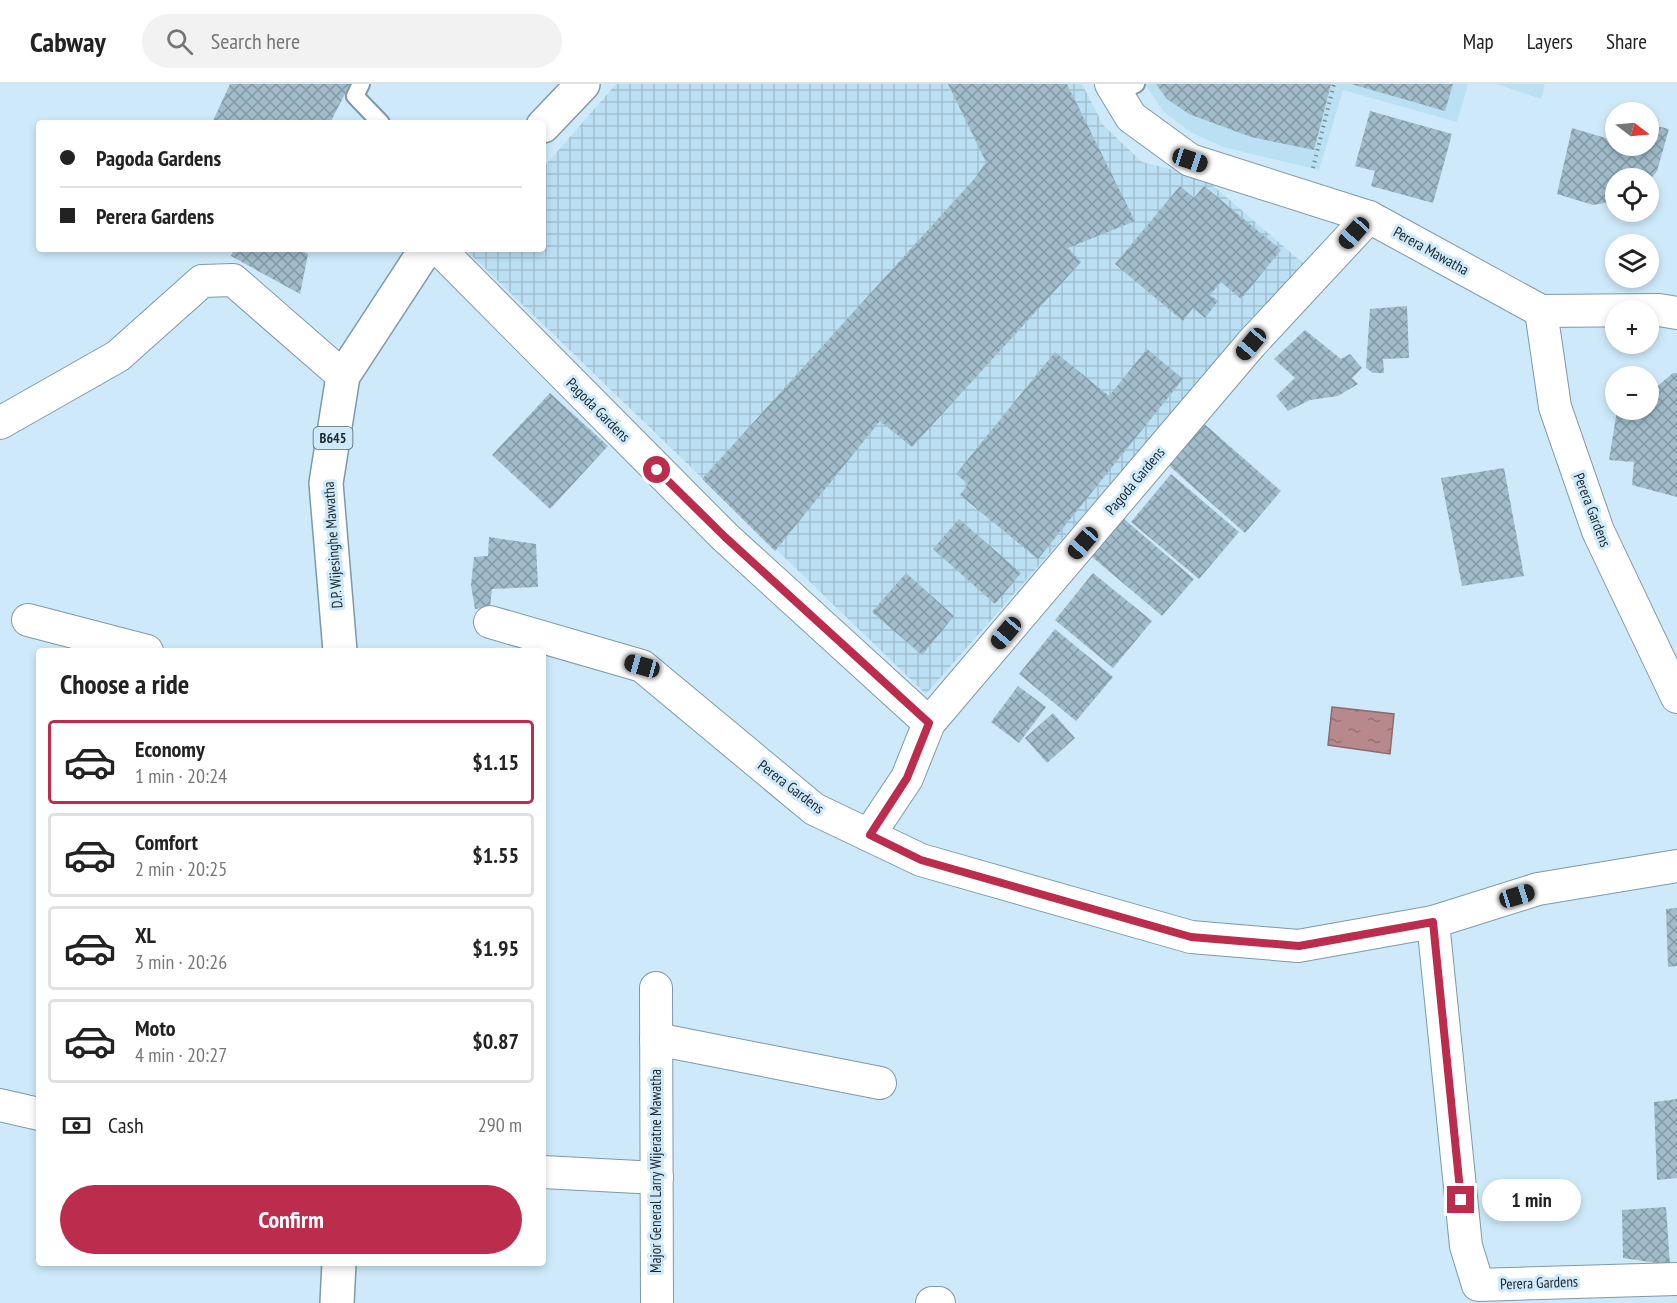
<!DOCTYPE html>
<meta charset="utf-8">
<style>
:root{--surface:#fff;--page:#f2f2f2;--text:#222;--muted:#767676;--line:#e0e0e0;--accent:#bc2c4d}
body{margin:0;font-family:"PT Sans Narrow",sans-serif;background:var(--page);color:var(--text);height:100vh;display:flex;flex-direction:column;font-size:22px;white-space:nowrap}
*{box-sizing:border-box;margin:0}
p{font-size:20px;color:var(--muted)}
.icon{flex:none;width:33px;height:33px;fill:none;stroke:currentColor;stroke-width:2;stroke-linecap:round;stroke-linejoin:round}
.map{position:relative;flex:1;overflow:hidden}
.sheet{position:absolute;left:36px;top:564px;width:510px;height:618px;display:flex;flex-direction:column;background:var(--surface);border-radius:6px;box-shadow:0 3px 9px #0003}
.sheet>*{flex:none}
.guide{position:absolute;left:36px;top:36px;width:510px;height:132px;border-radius:6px;box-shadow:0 3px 9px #0003;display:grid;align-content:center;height:132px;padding:0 24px;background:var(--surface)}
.needle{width:39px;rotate:106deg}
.fabs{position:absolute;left:1605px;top:18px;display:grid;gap:12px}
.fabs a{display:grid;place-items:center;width:54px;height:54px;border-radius:50%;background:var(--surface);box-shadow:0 3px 9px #0003;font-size:30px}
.end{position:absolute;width:27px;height:27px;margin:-14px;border:8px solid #bc2c4d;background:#fff;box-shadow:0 0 0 3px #fff}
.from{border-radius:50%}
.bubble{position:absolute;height:42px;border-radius:21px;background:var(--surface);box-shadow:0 3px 9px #0003;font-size:20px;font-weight:700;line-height:42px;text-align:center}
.car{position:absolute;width:18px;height:36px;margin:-18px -9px;border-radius:8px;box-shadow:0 0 4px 2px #0007;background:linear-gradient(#222 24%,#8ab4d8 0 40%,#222 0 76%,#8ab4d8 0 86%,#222 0)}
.guide b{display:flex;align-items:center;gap:21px;height:57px;font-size:22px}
.guide b+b{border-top:2px solid var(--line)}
.guide i{width:15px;height:15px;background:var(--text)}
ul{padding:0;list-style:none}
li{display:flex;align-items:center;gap:18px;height:84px;margin:0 12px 9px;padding:0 12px;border:3px solid var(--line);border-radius:6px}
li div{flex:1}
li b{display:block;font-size:22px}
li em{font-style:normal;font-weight:700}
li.current{border-color:var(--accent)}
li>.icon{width:54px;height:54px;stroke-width:1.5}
h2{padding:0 24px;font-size:27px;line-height:72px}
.pay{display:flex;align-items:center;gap:15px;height:66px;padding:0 24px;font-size:22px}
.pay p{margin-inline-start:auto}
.action{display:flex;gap:12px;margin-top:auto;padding:12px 24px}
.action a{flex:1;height:69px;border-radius:36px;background:var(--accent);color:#fff;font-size:24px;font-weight:700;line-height:69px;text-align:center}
header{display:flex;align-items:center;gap:36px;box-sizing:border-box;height:84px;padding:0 30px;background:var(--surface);border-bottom:2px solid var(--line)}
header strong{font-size:28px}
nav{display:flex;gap:33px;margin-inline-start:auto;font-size:21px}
.search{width:420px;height:54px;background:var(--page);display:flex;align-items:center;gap:15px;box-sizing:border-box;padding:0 21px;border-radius:33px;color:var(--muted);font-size:22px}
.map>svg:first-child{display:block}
</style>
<header>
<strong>Cabway</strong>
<div class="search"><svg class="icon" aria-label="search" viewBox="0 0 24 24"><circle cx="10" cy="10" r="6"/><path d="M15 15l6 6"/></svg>Search here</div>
<nav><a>Map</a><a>Layers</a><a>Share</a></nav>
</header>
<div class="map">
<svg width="1677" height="1219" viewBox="0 0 1677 1219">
<defs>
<pattern id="industrial-grid" width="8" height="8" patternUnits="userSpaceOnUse" patternTransform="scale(1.5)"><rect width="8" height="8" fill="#bbdff3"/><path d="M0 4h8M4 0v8" fill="none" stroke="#a0bfd0"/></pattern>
<pattern id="water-ripples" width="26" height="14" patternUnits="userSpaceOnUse" patternTransform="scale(1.5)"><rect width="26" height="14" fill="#b7898d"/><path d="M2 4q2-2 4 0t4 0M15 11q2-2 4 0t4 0" fill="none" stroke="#947073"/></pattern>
<pattern id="building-cross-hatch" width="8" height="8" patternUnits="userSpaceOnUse" patternTransform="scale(1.5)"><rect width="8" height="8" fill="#a1bccb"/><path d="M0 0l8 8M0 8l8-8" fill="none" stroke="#8299a5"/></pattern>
</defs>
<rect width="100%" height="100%" fill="#ceeafa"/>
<g fill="#bbdff3">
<path d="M1145,0H1468L1457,38L1343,6L1319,86L1223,63L1190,48L1163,27Z"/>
<path d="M1497,0H1545L1541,15Z"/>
</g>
<path fill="url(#industrial-grid)" d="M616,0H1082L1103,41L1142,78L1203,93L1304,180L926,610L469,169L472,165H543V84Z"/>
<path fill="url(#water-ripples)" stroke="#886c70" stroke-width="1.5" d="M1332,623L1394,630L1390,670L1328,661Z"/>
<g fill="url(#building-cross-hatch)">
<path d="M230,0H350L330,39H212Z"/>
<path d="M948,0H1067L1135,137L1068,164L1081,178L912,363L880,337L775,467L702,395L976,93L986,78Z"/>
<path d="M1156,0H1331L1314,66L1251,53L1189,30L1167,15Z"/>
<path d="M1351,0H1453L1445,27Z"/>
<path d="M1370,27L1452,50L1433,119L1371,102L1375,87L1355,82Z"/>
<path d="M1616,36V62H1648V40L1669,45L1657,87L1648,98V94H1616V117L1593,121L1557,110L1572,44L1609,55Z"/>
<path d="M1180,102L1194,114L1204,102L1281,166L1241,215L1221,198L1210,211L1218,217L1205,234L1193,224L1183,237L1115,180Z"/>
<path d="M234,165H298L308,170L300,210L231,172Z"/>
<path d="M1407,222L1409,274L1383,275L1384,289H1373L1366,284L1370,225Z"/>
<path d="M1305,246L1341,275L1350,270L1362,284L1352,294L1358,300L1338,312L1310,316L1288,327L1276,312L1295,294L1274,275Z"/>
<path d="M1147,265L1183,295L1038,475L960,411L968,400L956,390L1055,268L1109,312Z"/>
<path d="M1673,289H1677V413L1632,401L1634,378L1609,376L1617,326H1648V310Z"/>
<path d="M550,309L608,362L550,425L492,371Z"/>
<path d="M1201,337L1281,407L1245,449L1166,379Z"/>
<path d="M1504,384L1524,492L1462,502L1441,394Z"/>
<path d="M1171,390L1239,448L1199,495L1131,438Z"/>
<path d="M1123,434L1194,495L1162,532L1091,472Z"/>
<path d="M959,435L1021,489L995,520L933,465Z"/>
<path d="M489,453L536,460L538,503L492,505L490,523L475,525L471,501L474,473L488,472Z"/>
<path d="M906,489L954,532L922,571L872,528Z"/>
<path d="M1093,489L1152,537L1113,584L1055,536Z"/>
<path d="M1055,545L1113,593L1076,637L1019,590Z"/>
<path d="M1018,602L1046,623L1019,659L991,638Z"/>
<path d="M1053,629L1075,654L1047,679L1025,654Z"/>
<path d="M1677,824V882L1668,883L1666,825Z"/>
<path d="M1677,1015V1094L1657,1096L1654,1018Z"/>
<path d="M1666,1123L1670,1181L1623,1174L1622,1126Z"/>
</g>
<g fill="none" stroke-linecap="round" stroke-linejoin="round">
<g stroke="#7e99a7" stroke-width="20">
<g id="lane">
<path d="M361,0L355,12L381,39"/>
<path d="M1117,10L1136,0"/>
</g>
</g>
<g stroke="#7e99a7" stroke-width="34">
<g id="street">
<path d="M1111,0L1131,33L1190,76L1369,133L1541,227L1659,226L1677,229"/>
<path d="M439,165L725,453L929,639"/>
<path d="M1541,227L1555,323L1598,447L1677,613"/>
<path d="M0,339L118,272L202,197L233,196L343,292"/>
<path d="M28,536L147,567"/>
<path d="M490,538L642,582L814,725L921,776L1191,853L1298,862L1433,838L1538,805L1677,782"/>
<path d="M869,751L907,694L929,639L1251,260L1369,133"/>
<path d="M1433,838L1466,1162L1478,1201L1677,1195"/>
<path d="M656,904L657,1219"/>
<path d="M656,955L880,999"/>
<path d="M0,1021L39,1030"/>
<path d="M543,1088L657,1094"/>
<path d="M932,1219H939"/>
</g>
</g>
<g stroke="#7e99a7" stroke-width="36">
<g id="primary">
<path d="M543,42L583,0"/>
<path d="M340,567L326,399L343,292L426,165"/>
<path d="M337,1219L339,1179"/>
</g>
</g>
<path stroke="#7b8f9a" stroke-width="4" stroke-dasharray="1.5 4.5" stroke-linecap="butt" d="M1313,84L1334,0"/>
<use href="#lane" stroke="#fff" stroke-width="16"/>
<use href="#street" stroke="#fff" stroke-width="32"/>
<use href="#primary" stroke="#fff" stroke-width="33"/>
</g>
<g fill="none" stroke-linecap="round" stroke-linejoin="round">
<path stroke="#bc2c4d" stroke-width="8" d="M657,386L725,453L929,639L907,694L870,751L921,776L1191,853L1299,862L1433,838L1461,1116"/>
</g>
<g text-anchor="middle" stroke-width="6" stroke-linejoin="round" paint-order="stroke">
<rect fill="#ceeafa" stroke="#51626a" stroke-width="1.5" x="313.5" y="343" width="39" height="22" rx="4.5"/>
<g font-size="14" font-weight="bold" fill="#1c272c">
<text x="333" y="359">B645</text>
</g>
<g font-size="15" fill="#1c272c" stroke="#ceeafa">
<text transform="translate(1431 167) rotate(29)" y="5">Perera Mawatha</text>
<text transform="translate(598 326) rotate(45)" y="5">Pagoda Gardens</text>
<text transform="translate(1135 397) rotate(-50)" y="5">Pagoda Gardens</text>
<text transform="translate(1592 426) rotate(69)" y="5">Perera Gardens</text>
<text transform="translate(333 461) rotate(-94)" y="5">D.P. Wijesinghe Mawatha</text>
<text transform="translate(791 703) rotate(37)" y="5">Perera Gardens</text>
<text transform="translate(656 1087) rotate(-90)" y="5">Major General Larry Wijeratne Mawatha</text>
<text transform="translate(1539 1199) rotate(-2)" y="5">Perera Gardens</text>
</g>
</g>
</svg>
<div class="fabs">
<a><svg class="needle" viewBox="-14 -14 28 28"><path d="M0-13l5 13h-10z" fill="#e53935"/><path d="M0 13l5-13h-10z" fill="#767676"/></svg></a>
<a><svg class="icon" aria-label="locate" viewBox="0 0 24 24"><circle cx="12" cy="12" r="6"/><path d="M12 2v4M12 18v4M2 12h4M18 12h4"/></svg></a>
<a><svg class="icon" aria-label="layers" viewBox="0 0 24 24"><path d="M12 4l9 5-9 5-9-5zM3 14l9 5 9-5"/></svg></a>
<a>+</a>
<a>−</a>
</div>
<i class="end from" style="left:657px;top:386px"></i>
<i class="end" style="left:1461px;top:1116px"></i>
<div class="bubble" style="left:1482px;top:1095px;width:99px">1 min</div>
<i class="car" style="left:1190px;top:76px;rotate:108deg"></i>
<i class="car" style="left:1354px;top:149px;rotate:222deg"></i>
<i class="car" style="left:1251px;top:260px;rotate:220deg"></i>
<i class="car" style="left:1083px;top:459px;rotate:221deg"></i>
<i class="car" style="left:1006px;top:549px;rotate:220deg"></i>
<i class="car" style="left:642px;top:582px;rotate:286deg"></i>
<i class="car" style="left:1517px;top:812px;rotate:73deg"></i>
<div class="guide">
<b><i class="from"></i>Pagoda Gardens</b>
<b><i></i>Perera Gardens</b>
</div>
<section class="sheet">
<h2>Choose a ride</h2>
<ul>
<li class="current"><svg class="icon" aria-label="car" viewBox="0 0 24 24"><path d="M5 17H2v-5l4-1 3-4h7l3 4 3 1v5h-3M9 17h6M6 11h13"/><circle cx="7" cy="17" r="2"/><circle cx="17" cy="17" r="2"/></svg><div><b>Economy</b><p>1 min · 20:24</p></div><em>$1.15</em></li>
<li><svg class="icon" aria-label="car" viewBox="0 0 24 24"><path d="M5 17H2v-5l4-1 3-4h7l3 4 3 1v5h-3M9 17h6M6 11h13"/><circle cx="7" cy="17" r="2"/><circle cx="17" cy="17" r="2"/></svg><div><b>Comfort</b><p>2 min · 20:25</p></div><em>$1.55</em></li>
<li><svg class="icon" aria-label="car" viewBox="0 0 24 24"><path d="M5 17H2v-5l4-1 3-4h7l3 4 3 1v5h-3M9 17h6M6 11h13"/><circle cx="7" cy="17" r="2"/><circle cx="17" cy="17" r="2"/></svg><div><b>XL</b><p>3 min · 20:26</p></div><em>$1.95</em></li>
<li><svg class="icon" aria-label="car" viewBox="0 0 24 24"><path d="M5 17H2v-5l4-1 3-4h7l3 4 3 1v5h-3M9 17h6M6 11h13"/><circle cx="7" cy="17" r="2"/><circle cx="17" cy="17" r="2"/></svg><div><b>Moto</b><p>4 min · 20:27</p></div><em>$0.87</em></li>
</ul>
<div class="pay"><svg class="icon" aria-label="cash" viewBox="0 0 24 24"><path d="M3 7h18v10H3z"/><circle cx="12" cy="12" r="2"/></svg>Cash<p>290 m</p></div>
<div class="action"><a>Confirm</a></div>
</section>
</div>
